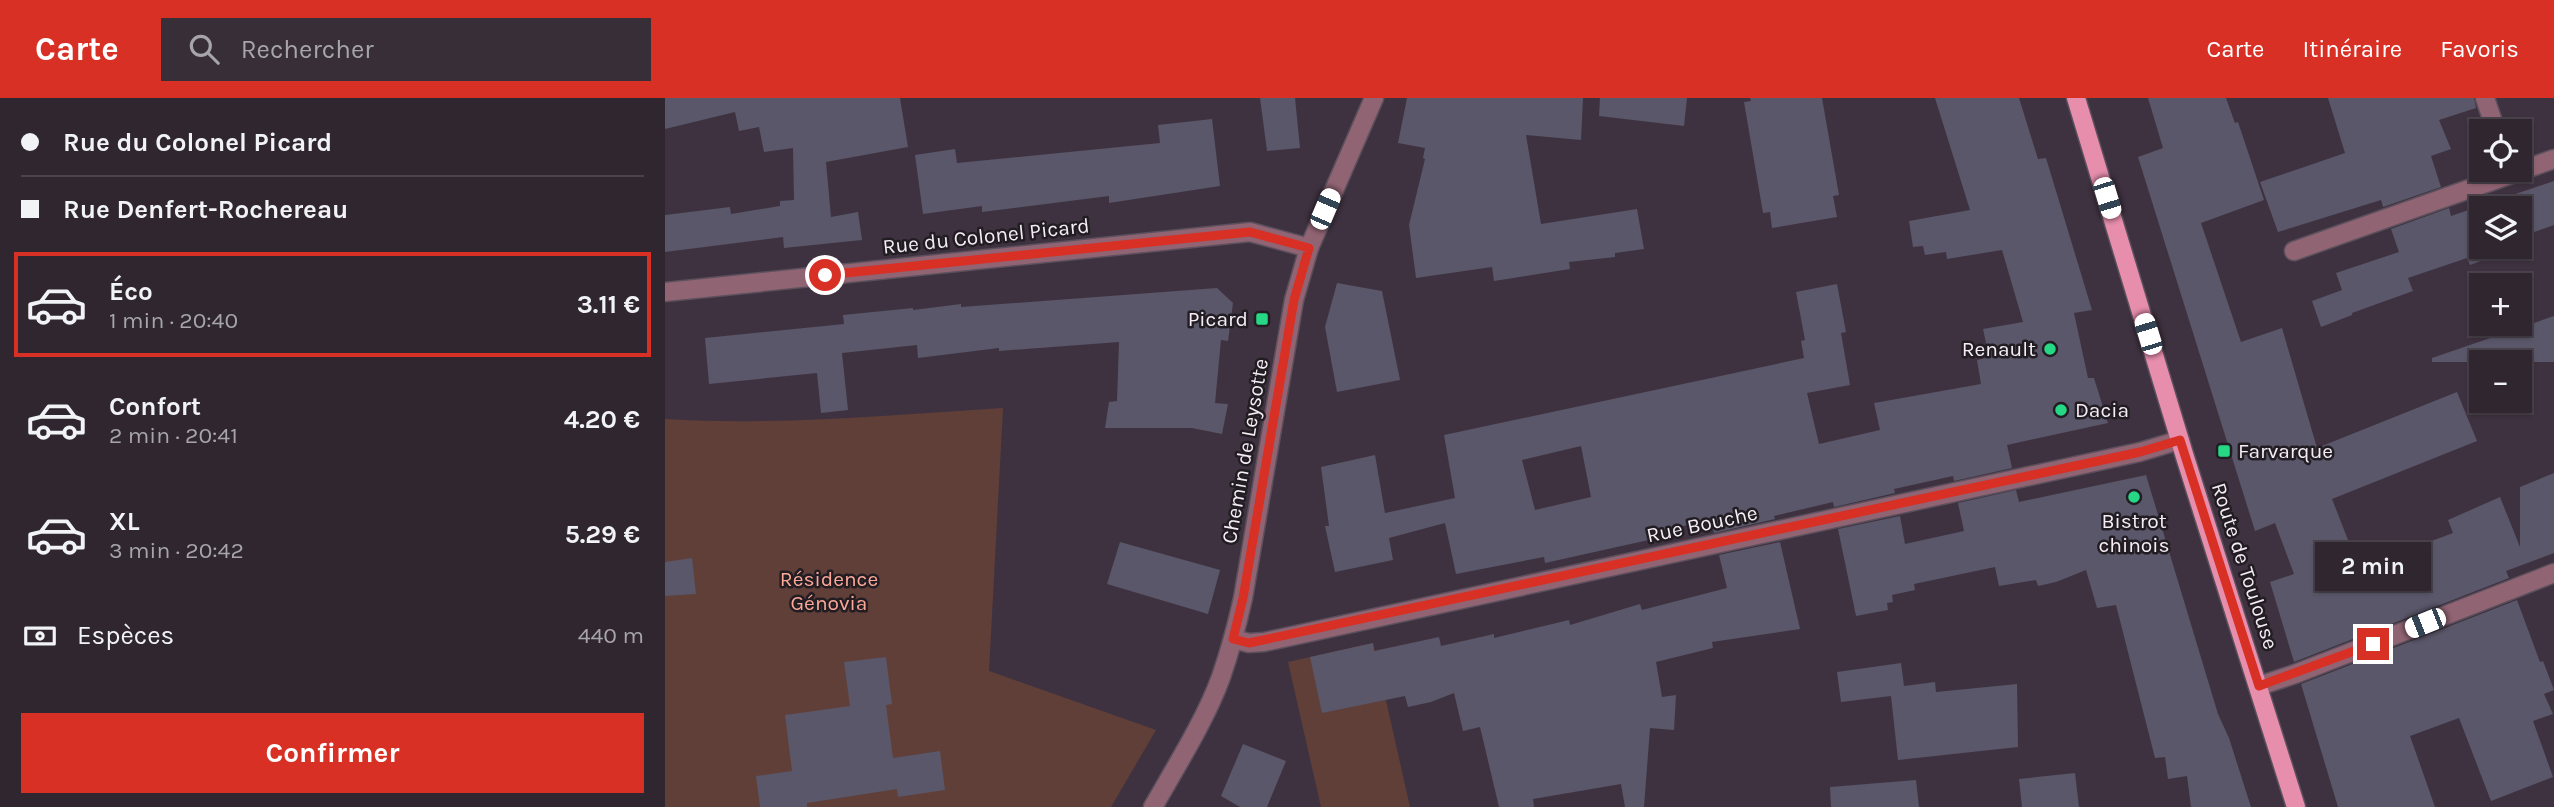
<!DOCTYPE html>
<html lang="fr">
<meta charset="utf-8">
<style>
:root{--surface:#2f2630;--page:#372e38;--text:#f1f3f6;--muted:#a7a5ab;--line:#4a434c;--accent:#d93025}
body{margin:0;font-family:Karla,sans-serif;background:var(--page);color:var(--text);height:100vh;display:flex;flex-direction:column;font-size:26px;white-space:nowrap}
*{box-sizing:border-box;margin:0}
p{font-size:23px;color:var(--muted)}
.icon{flex:none;width:38px;height:38px;fill:none;stroke:currentColor;stroke-width:2;stroke-linecap:round;stroke-linejoin:round}
.map{position:relative;flex:1;overflow:hidden}
.details{display:flex;flex-direction:column;background:var(--surface);width:665px}
.details>*{flex:none}
.banner{display:grid;align-content:center;height:154px;padding:0 21px;background:var(--surface)}
.fabs{position:absolute;left:1804px;top:21px;display:grid;gap:14px}
.fabs a{display:grid;place-items:center;width:63px;height:63px;border-radius:0px;background:var(--surface);box-shadow:0 2px 5px #0004,0 0 0 2px var(--line);font-size:35px}
.end{position:absolute;width:32px;height:32px;margin:-16px;border:9px solid #d93025;background:#fff;box-shadow:0 0 0 4px #fff}
.from{border-radius:50%}
.bubble{position:absolute;height:49px;border-radius:0px;background:var(--surface);box-shadow:0 2px 5px #0004,0 0 0 2px var(--line);font-size:23px;font-weight:700;line-height:49px;text-align:center}
.car{position:absolute;width:21px;height:42px;margin:-21px -10px;border-radius:9px;box-shadow:0 0 5px 2px #0007;background:linear-gradient(#fff 24%,#345 0 40%,#fff 0 76%,#345 0 86%,#fff 0)}
.banner b{display:flex;align-items:center;gap:24px;height:66px;font-size:26px}
.banner b+b{border-top:2px solid var(--line)}
.banner i{width:18px;height:18px;background:var(--text)}
ul{padding:0;list-style:none}
li{display:flex;align-items:center;gap:21px;height:105px;margin:0 14px 10px;padding:0 7px;border:4px solid transparent;border-radius:0px}
li div{flex:1}
li b{display:block;font-size:26px}
li em{font-style:normal;font-weight:700}
li.on{border-color:var(--accent)}
li>.icon{width:63px;height:63px;stroke-width:1.5}
.pay{display:flex;align-items:center;gap:18px;height:77px;padding:0 21px;font-size:26px}
.pay p{margin-inline-start:auto}
.cta{display:flex;gap:14px;margin-top:auto;padding:14px 21px}
.cta a{flex:1;height:80px;border-radius:0px;background:var(--accent);color:#fff;font-size:28px;font-weight:700;line-height:80px;text-align:center}
header{display:flex;align-items:center;gap:42px;box-sizing:border-box;height:98px;padding:0 35px;background:var(--accent);color:#fff}
header strong{font-size:33px}
nav{display:flex;gap:38px;margin-inline-start:auto;font-size:24px}
.search{width:490px;height:63px;background:var(--page);display:flex;align-items:center;gap:18px;box-sizing:border-box;padding:0 24px;border-radius:0px;color:var(--muted);font-size:26px}
main{display:flex;flex:1;min-height:0}
.map>svg:first-child{display:block}
</style>
<header>
<strong>Carte</strong>
<div class="search"><svg class="icon" aria-label="search" viewBox="0 0 24 24"><circle cx="10" cy="10" r="6"/><path d="M15 15l6 6"/></svg>Rechercher</div>
<nav><a>Carte</a><a>Itinéraire</a><a>Favoris</a></nav>
</header>
<main>
<section class="details">
<div class="banner">
<b><i class="from"></i>Rue du Colonel Picard</b>
<b><i></i>Rue Denfert-Rochereau</b>
</div>
<ul>
<li class="on"><svg class="icon" aria-label="car" viewBox="0 0 24 24"><path d="M5 17H2v-5l4-1 3-4h7l3 4 3 1v5h-3M9 17h6M6 11h13"/><circle cx="7" cy="17" r="2"/><circle cx="17" cy="17" r="2"/></svg><div><b>Éco</b><p>1 min · 20:40</p></div><em>3.11 €</em></li>
<li><svg class="icon" aria-label="car" viewBox="0 0 24 24"><path d="M5 17H2v-5l4-1 3-4h7l3 4 3 1v5h-3M9 17h6M6 11h13"/><circle cx="7" cy="17" r="2"/><circle cx="17" cy="17" r="2"/></svg><div><b>Confort</b><p>2 min · 20:41</p></div><em>4.20 €</em></li>
<li><svg class="icon" aria-label="car" viewBox="0 0 24 24"><path d="M5 17H2v-5l4-1 3-4h7l3 4 3 1v5h-3M9 17h6M6 11h13"/><circle cx="7" cy="17" r="2"/><circle cx="17" cy="17" r="2"/></svg><div><b>XL</b><p>3 min · 20:42</p></div><em>5.29 €</em></li>
</ul>
<div class="pay"><svg class="icon" aria-label="cash" viewBox="0 0 24 24"><path d="M3 7h18v10H3z"/><circle cx="12" cy="12" r="2"/></svg>Espèces<p>440 m</p></div>
<div class="cta"><a>Confirmer</a></div>
</section>
<div class="map">
<svg width="1889" height="709" viewBox="0 0 1889 709">
<rect width="100%" height="100%" fill="#3f3240"/>
<g fill="#603f38">
<path d="M338,310L324,573L491,632L446,709H0V321C112,328 226,317 338,310Z"/>
<path d="M708,545L745,709H656L623,564Z"/>
</g>
<g fill="#595769" fill-rule="evenodd">
<path d="M0,0H235L243,49L161,64L166,119L193,114L197,142L119,150L118,139L0,154V117L65,109L66,116L115,108V103L129,102L128,50L99,54L94,29L74,33L70,14L0,31Z"/>
<path d="M595,0H630L635,50L602,53Z"/>
<path d="M742,0H918L916,42L861,37L876,126L972,111L979,151L950,155V159L904,164L905,171L829,183L827,169L751,180L744,127L760,61L758,60L760,50L733,45Z"/>
<path d="M935,0H1022L1019,28L934,18Z"/>
<path d="M1085,0H1157L1174,97L1168,98L1172,119L1107,130L1105,114L1098,115L1079,4L1086,3Z"/>
<path d="M1270,0H1354L1373,61L1381,60L1427,212L1409,215L1423,280H1429L1443,325L1342,347L1347,370L1289,383L1288,378L1229,391L1230,395L1169,409L1168,404L1109,418L1110,421L1049,435L1046,422L987,435L988,441L880,465L879,459L791,476L780,425L724,440L728,462L670,474L660,428H664L656,369L710,357L720,415L790,400L779,337L1139,260L1136,243L1140,242L1131,194L1172,186L1181,234L1176,235L1185,287L1142,295L1154,346L1215,332L1209,305L1316,286L1312,262L1324,259L1318,231L1358,224L1337,152L1282,161L1281,154L1260,157L1258,148L1248,149L1244,123L1305,112ZM916,348L926,399L870,412L857,362Z"/>
<path d="M1483,0H1561L1570,25L1573,24L1599,102L1536,125L1576,244L1617,230L1652,350L1792,294L1812,343L1667,401L1694,470L1788,435L1783,422L1835,399L1855,449V389L1889,375V455L1841,473L1844,480L1629,564L1605,484L1629,476L1610,425L1590,433L1473,59L1498,50Z"/>
<path d="M1663,0H1809L1811,10L1774,22L1786,51L1766,58L1776,89L1718,109L1716,102L1613,134L1595,84L1680,55Z"/>
<path d="M547,21L555,88L444,105V98L317,114V108L258,116L250,57L290,51L292,65L495,45L493,27Z"/>
<path d="M1889,83V127L1855,139V110H1816V149H1831L1833,157L1805,167L1802,160L1743,180L1748,193L1687,215V217L1656,229L1647,203L1677,192L1671,175L1734,154L1726,131L1784,110L1786,118Z"/>
<path d="M672,185L717,193L735,282L672,294L660,229Z"/>
<path d="M552,190L568,205L563,243L556,242L550,305L563,306L557,336L527,330H440L444,304L452,303L454,244L334,253V250L253,260L252,247L177,255L183,312L156,315L152,275L44,286L40,240L179,226L178,217L248,210V212L296,206V209Z"/>
<path d="M1889,218V264H1767V260Z"/>
<path d="M1481,377L1553,616L1564,640L1586,709H1526L1522,678L1503,681L1500,659L1490,660L1451,507L1432,510L1421,472L1391,484L1373,488L1371,482L1334,488L1330,469L1249,486L1250,492L1227,497L1228,504L1222,505L1223,512L1191,518L1173,431L1235,418L1240,446L1299,433L1293,405L1351,392L1354,404Z"/>
<path d="M455,444L555,472L543,516L442,486Z"/>
<path d="M1115,444L1135,531L1047,544L1048,550L991,564L997,599L1011,597L1009,632L985,630L979,709H960L956,686L868,701L869,709H834L815,629L798,633L789,595L766,604L743,609L740,598L657,615L645,559L708,545L709,553L774,539L776,548L829,536V540L904,522L905,527L975,506L977,512L1062,490L1054,457Z"/>
<path d="M27,460L31,496L0,498V464Z"/>
<path d="M1852,502L1875,564L1878,563L1889,592L1879,596L1888,616L1868,623L1888,679L1826,703L1794,620L1745,638L1770,709H1673L1636,586Z"/>
<path d="M221,559L227,606L221,607L228,660L275,653L280,692L233,699L232,691L142,705V709H95L91,678L127,673L120,617L185,608L179,564Z"/>
<path d="M1236,565L1239,588L1270,584L1271,594L1352,586L1353,649L1233,662L1226,598L1176,604L1172,574Z"/>
<path d="M578,646L621,663L602,709H575L556,698Z"/>
<path d="M1410,675L1414,709H1357L1354,681Z"/>
<path d="M1251,682L1254,709H1166L1165,689Z"/>
</g>
<g fill="none" stroke-linecap="round" stroke-linejoin="round">
<g stroke="#5c505d" stroke-width="21">
<g id="minor">
<path d="M1820,0L1831,33"/>
<path d="M1629,153L1889,61"/>
<path d="M0,194L585,134L644,150"/>
<path d="M568,541L584,545L599,544L1475,354L1515,342"/>
<path d="M1594,588L1630,576L1889,475"/>
<path d="M488,709C510,670 541,621 556,579C565,553 572,527 578,500L629,202L644,150L709,0"/>
</g>
</g>
<g stroke="#5c505d" stroke-width="21">
<path id="major" d="M1411,0L1520,359L1631,709"/>
</g>
<use href="#minor" stroke="#916473" stroke-width="18"/>
<use href="#major" stroke="#e78ead" stroke-width="18"/>
</g>
<g fill="none" stroke-linecap="round" stroke-linejoin="round">
<path stroke="#d93025" stroke-width="9" d="M160,177L585,134L644,150L629,202L578,500L568,541L584,545L1475,354L1515,342L1594,588L1708,546"/>
</g>
<g fill="#26d886" stroke="#221d23" stroke-width="2.5">
<rect x="590" y="214" width="14" height="14" rx="3.5"/>
<circle cx="1385" cy="251" r="7"/>
<circle cx="1396" cy="312" r="7"/>
<rect x="1552" y="346" width="14" height="14" rx="3.5"/>
<circle cx="1469" cy="399" r="7"/>
</g>
<g text-anchor="middle" stroke-width="5" stroke-linejoin="round" paint-order="stroke">
<g font-size="21" fill="#f5ecf5" stroke="#221d23">
<text transform="translate(321 138) rotate(-6)" y="7">Rue du Colonel Picard</text>
<text transform="translate(580 353) rotate(-80)" y="7">Chemin de Leysotte</text>
<text transform="translate(1037 426) rotate(-12)" y="7">Rue Bouche</text>
<text transform="translate(1580 468) rotate(72)" y="7">Route de Toulouse</text>
</g>
<g font-size="21" fill="#f5ecf5" stroke="#221d23" text-anchor="end">
<text x="583" y="228">Picard</text>
<text x="1371" y="258">Renault</text>
<text x="1410" y="319" text-anchor="start">Dacia</text>
<text x="1573" y="360" text-anchor="start">Farvarque</text>
<text x="1469" y="430" text-anchor="middle">Bistrot<tspan x="1469" dy="24">chinois</tspan></text>
</g>
<g font-size="21" fill="#fda897" stroke="#221d23">
<text x="164" y="488">Résidence<tspan x="164" dy="24">Génovia</tspan></text>
</g>
</g>
</svg>
<div class="fabs">
<a><svg class="icon" aria-label="locate" viewBox="0 0 24 24"><circle cx="12" cy="12" r="6"/><path d="M12 2v4M12 18v4M2 12h4M18 12h4"/></svg></a>
<a><svg class="icon" aria-label="layers" viewBox="0 0 24 24"><path d="M12 4l9 5-9 5-9-5zM3 14l9 5 9-5"/></svg></a>
<a>+</a>
<a>−</a>
</div>
<i class="end from" style="left:160px;top:177px"></i>
<i class="end" style="left:1708px;top:546px"></i>
<div class="bubble" style="left:1650px;top:444px;width:116px">2 min</div>
<i class="car" style="left:1442px;top:100px;rotate:163deg"></i>
<i class="car" style="left:660px;top:111px;rotate:23deg"></i>
<i class="car" style="left:1483px;top:236px;rotate:343deg"></i>
<i class="car" style="left:1760px;top:525px;rotate:248deg"></i>
</div>
</main>
